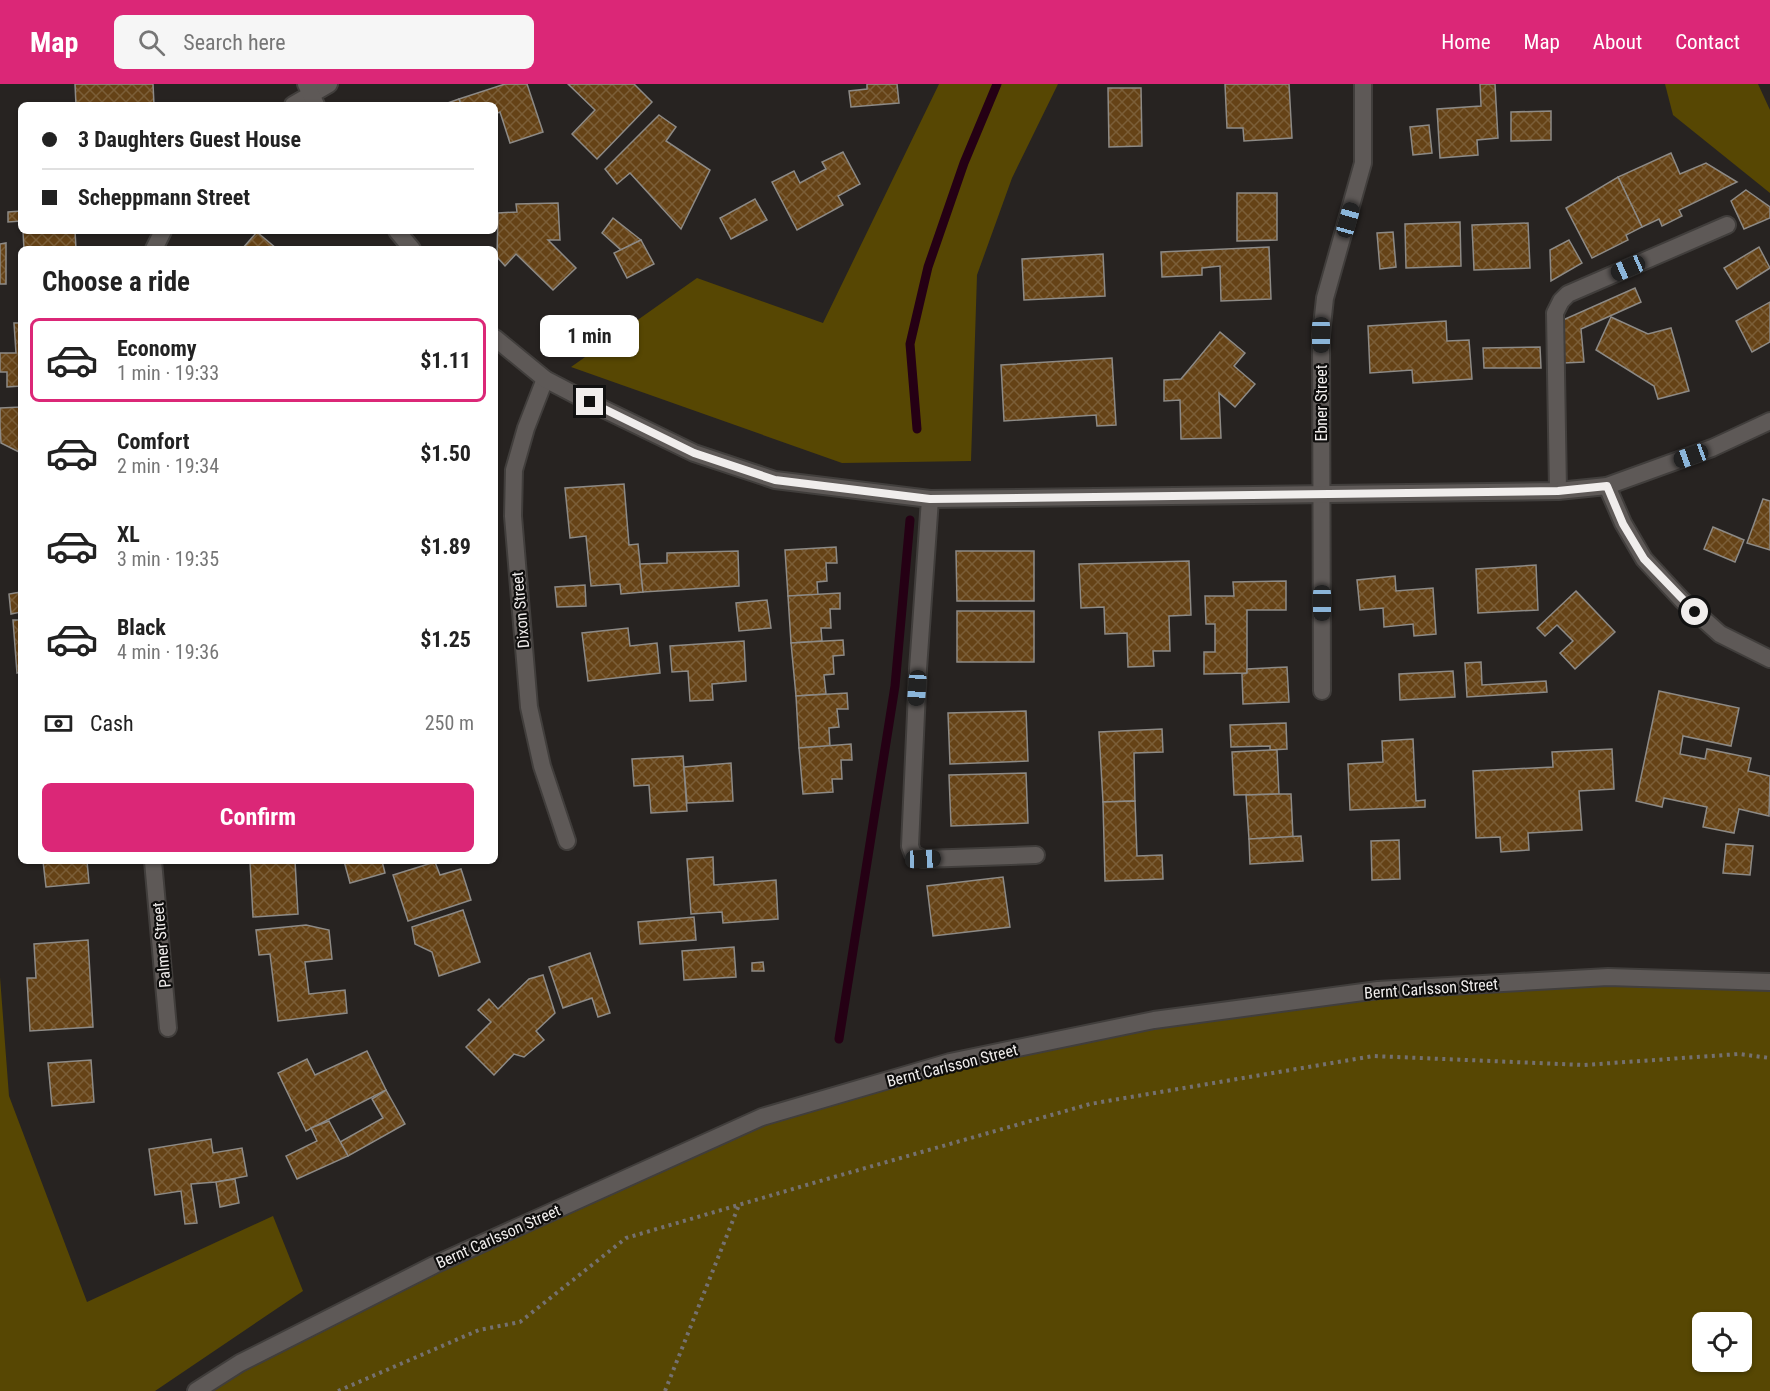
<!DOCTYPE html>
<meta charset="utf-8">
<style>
:root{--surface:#fff;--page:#f6f6f6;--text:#222;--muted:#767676;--line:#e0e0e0;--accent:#db2777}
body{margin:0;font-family:"Roboto Condensed",sans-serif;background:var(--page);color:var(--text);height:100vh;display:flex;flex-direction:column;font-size:22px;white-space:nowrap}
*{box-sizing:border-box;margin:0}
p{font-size:20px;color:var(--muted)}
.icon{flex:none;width:33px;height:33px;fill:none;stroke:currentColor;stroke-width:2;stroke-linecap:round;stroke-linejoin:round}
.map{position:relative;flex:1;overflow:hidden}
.sheet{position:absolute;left:18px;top:162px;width:480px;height:618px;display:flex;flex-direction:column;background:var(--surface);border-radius:9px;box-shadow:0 2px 4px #0004}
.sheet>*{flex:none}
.hud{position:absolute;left:18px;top:18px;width:480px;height:132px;border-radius:9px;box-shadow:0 2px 4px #0004;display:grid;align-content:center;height:132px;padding:0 24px;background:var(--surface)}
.tools{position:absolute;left:1692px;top:1228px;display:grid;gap:12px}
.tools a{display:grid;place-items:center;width:60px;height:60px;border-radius:9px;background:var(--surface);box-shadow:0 2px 4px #0004;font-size:30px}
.end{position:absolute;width:27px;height:27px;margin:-14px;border:8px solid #f0edec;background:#111;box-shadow:0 0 0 3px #111}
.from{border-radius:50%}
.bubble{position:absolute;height:42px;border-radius:9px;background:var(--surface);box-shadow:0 2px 4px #0004;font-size:20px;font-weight:700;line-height:42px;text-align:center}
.car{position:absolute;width:18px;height:36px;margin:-18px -9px;border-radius:8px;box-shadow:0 0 4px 2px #0007;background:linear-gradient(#222 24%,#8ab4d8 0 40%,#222 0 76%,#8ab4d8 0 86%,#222 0)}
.hud b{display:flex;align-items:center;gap:21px;height:57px;font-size:22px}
.hud b+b{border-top:2px solid var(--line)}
.hud i{width:15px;height:15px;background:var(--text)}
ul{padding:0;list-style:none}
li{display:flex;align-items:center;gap:18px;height:84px;margin:0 12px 9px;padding:0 12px;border:3px solid transparent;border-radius:9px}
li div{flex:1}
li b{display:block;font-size:22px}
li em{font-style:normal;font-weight:700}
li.active{border-color:var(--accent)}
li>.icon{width:54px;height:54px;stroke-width:1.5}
h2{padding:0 24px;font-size:27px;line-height:72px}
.pay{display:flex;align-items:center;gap:15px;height:66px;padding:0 24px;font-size:22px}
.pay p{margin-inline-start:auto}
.primary-button{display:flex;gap:12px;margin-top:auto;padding:12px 24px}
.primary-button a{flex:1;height:69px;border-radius:9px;background:var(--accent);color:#fff;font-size:24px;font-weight:700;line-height:69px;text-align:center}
header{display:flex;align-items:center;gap:36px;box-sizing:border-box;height:84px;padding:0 30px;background:var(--accent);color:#fff}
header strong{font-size:28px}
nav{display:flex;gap:33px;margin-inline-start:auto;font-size:21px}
.search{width:420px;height:54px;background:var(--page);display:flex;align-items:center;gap:15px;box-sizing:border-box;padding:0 21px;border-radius:9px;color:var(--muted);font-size:22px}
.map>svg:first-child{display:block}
</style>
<header>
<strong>Map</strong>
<div class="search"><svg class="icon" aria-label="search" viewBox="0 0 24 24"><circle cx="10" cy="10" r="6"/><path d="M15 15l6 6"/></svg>Search here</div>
<nav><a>Home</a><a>Map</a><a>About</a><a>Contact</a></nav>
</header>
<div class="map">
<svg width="1770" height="1307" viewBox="0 0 1770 1307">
<defs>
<pattern id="building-cross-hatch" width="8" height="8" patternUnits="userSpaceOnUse" patternTransform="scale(1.5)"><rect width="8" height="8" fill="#654216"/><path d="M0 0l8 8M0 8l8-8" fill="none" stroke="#7b5e38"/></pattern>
</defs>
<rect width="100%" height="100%" fill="#272321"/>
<g fill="#574703" fill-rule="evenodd">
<path d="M939,0H1058L1012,94L977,191L971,377L842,379L571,283L697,194L823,239Z"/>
<path d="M1665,0H1758L1770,26V109L1673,31Z"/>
<path d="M0,893L9,1012L87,1218L273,1132L303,1207L155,1307H0Z"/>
<path d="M1608,893L1770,898V1307H196L240,1279L762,1033L950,978L1378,906ZM1702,1239H1742V1278H1702Z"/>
</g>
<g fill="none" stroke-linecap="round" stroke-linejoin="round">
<g stroke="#250014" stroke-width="9">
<path d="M917,345L910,260L928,183L964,79L997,0"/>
<path d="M839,955L895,602L910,436"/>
</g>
</g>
<g fill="url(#building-cross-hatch)" stroke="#8d8a86" stroke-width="1.5">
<path d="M75,0H153L154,21H76Z"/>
<path d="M505,0H527L543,48L510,59L500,28L495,30V21H461L459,15Z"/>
<path d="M568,0H634L652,18L597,75L572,50L595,26Z"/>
<path d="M867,0H897L899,19L851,23L849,7L867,5Z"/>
<path d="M1225,0H1289L1292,54L1244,57L1243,44H1227Z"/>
<path d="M1480,0H1495L1498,54L1477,56L1478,71L1440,74L1437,25L1481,22Z"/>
<path d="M1108,4H1141L1142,62L1109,63Z"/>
<path d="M459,15L461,21H442Z"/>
<path d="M1551,27V56L1511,57V28Z"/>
<path d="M659,31L676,43L666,57L710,86L681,145L630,89L617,100L605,85Z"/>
<path d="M1429,41L1432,69L1413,71L1410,43Z"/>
<path d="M843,68L860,100L838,112L843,121L797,146L772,98L794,87L800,99L826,85L822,78Z"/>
<path d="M1671,69L1680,90L1706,79L1737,98L1679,126L1682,132L1662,142L1659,135L1642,143L1618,93Z"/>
<path d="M1618,93L1642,143L1626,151L1628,156L1592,174L1566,124Z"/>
<path d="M1746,106L1770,123V134L1744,145L1731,117Z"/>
<path d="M1237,109H1277V156L1237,157Z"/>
<path d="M755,115L767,136L731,155L720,134Z"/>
<path d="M558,119L560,156H548L576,184L553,206L516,170L505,182L497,173L498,129L517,128L516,120Z"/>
<path d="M21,127V137L8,138V128Z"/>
<path d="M613,134L641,156L621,166L602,149Z"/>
<path d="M1460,138L1461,182L1406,184L1405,140Z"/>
<path d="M1528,139L1530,184L1474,186L1472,141Z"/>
<path d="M23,147H75L76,165H24Z"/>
<path d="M257,148L277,165H242Z"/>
<path d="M1393,148L1396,183L1380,185L1377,149Z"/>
<path d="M641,156L654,180L627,194L614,169Z"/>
<path d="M1569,156L1582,179L1551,197L1550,166Z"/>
<path d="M6,159V200H0V160Z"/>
<path d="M1269,163L1271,215L1221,217L1220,182L1202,184V191L1162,193L1161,168Z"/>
<path d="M1759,163L1770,184L1737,205L1724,184Z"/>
<path d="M1103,170L1105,212L1024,216L1022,175Z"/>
<path d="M1635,204L1641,218L1581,245L1584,278L1564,279L1563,236Z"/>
<path d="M1770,218V258L1752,268L1736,237Z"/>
<path d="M1611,233L1648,250L1671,244L1689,307L1658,315L1654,302L1596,266Z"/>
<path d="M1446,237L1447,257L1469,256L1472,295L1413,299L1412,286L1370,289L1368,242Z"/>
<path d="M14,239H21V302L7,303V288H0V269H16Z"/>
<path d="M1220,248L1245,269L1234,282L1255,300L1235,323L1219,309L1221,354L1181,355L1180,316L1164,317V296L1181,295Z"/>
<path d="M1540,263L1541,284H1484L1483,264Z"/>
<path d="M1112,274L1116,341L1097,342L1096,331L1004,337L1001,281Z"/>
<path d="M21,323V369L1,359L0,342V324Z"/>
<path d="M624,400L629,461L638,460L643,508L621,510L620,500L591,502L586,452L570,454L565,404Z"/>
<path d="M1763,415L1770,417V466L1747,459Z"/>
<path d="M1713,443L1744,456L1735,478L1704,465Z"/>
<path d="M836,463L837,479H826L827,497L817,498L818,511L788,512L785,466Z"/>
<path d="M738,467L739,502L643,508L640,480L667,479V469Z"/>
<path d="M956,467H1034V517H957Z"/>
<path d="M1189,477L1191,531L1169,532L1170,567H1153L1154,582L1128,583L1127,549L1105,550L1104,523L1081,524L1079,480Z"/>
<path d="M1536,481L1538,526L1478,529L1476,485Z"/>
<path d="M1395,492L1396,507L1433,504L1436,550L1414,552L1413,540L1384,543L1383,524L1360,526L1357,496Z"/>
<path d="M1286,497V526H1247V589L1204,590V568H1215V540H1206L1205,512H1234L1233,498Z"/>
<path d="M585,501L586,522L557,523L555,503Z"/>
<path d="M1576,507L1615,548L1575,585L1560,569L1573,557L1557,541L1545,552L1537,544Z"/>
<path d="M21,508V528L11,530L9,510Z"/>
<path d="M840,509V525H830L831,544H821L822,557L791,559L788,512Z"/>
<path d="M767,516L771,544L739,547L736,519Z"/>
<rect x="957" y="527" width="77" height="51"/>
<path d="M13,536H21V588L17,589Z"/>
<path d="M628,544L630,562L657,559L660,589L588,597L582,549Z"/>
<path d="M843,556L844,571L833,572L834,590L824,591L826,610L796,612L791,559Z"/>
<path d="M744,557L746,597L712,600L713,616L690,617L688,587L672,588L670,562Z"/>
<path d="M1481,578L1482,601L1546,597L1547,608L1467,613L1465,579Z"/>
<path d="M1287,583L1289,618L1243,620L1242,590L1247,589V585Z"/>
<path d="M1453,587L1455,613L1400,616L1399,590Z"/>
<path d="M1659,607L1739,624L1731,662L1683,652L1680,670L1705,675L1707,665L1751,674L1748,687L1770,692L1769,732L1739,725L1734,749L1703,743L1707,723L1664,714L1662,723L1636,717Z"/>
<path d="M847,609L848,625H837L839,643L829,644L830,662L799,664L796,612Z"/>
<path d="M1026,627L1028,677L950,680L948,629Z"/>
<path d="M1286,639L1287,665L1270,666V662L1231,663L1230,641Z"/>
<path d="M1162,645L1163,668L1134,669L1135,717L1103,718L1099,648Z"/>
<path d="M1413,655L1416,717L1425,716V723L1350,726L1348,680L1383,678L1382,657Z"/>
<path d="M851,660L852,676H841L842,695H832L833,708L803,710L799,664Z"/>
<path d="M1612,665L1614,705L1579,707L1582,746L1528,749L1529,766L1501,768L1500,753L1476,754L1473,687L1553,683L1552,668Z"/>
<path d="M1270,666H1277L1279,710L1234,711L1232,668Z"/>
<path d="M683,672L687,727L651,729L649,701L634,702L632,675Z"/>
<path d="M731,679L733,717L687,719L684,683Z"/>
<path d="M1026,689L1028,739L951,742L949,691Z"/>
<path d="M1279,710H1291L1293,753L1249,755L1246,711Z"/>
<path d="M1135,717L1137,772L1162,771L1163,795L1105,797L1103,718Z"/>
<path d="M1301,752L1303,777L1250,780L1249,755Z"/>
<path d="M1399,756L1400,795L1372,796L1371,757Z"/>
<path d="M1726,760L1753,762L1750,791L1723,789Z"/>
<path d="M713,773L714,801L776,796L778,835L723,839L722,828L691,830L687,775Z"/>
<path d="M43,777H87L89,799L46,803Z"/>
<path d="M268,777H295L298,830L253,833L250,778Z"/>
<path d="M344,777H382L385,789L350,799Z"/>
<path d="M435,778L440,791L461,785L471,816L408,837L393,791Z"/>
<path d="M1003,793L1010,843L933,852L927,802Z"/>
<path d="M463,826L480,878L439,892L432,868L415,860L412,843Z"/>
<path d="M694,833L696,856L640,860L638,838Z"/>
<path d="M306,841L329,846L332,875L305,878L309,910L345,906L347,929L278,937L270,870L259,871L256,846Z"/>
<path d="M88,856L93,943L30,947L27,894H36L34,860Z"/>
<path d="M734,863L736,893L684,896L682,867Z"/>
<path d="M590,869L610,929L598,933L592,914L563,924L549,883Z"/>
<path d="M763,878L764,887H752V879Z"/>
<path d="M543,891L555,929L536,947L544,956L524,973L514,970L494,991L466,963L491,938L478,926L489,915L498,925L529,895Z"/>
<path d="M367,967L386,1006L306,1047L278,989L307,975L315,991Z"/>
<path d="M91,976L94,1018L52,1022L48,979Z"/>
<path d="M386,1006L405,1040L348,1072L340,1058L383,1034L372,1015Z"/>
<path d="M329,1037L348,1072L297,1095L286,1072L317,1057L311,1044Z"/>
<path d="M211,1055L213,1069L242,1064L247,1092L216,1098L191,1100L197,1139L185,1140L181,1107L155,1111L149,1065Z"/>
<path d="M235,1095L239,1119L220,1123L216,1098Z"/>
</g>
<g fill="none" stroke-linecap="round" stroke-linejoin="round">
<g stroke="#413e3c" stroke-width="20">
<g id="minor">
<path d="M293,21L329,0"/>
<path d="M154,165L163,147"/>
<path d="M545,295L526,344L514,386L513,432L529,623L542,682L567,757"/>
<path d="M1607,402L1623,439L1644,475L1682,516L1720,550L1770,575"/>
<path d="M1558,407L1555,229L1561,217L1568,210L1727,141"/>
<path d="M930,415L918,585L910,762L913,770L923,775L1036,771"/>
<path d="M1322,607L1321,251L1325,214L1363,79V0"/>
<path d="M153,777L168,944"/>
</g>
</g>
<g stroke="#413e3c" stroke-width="20">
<g id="tertiary">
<path d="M306,0L316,21"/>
<path d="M397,147L412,165"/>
<path d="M495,254L545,295L589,318L694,369L775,396L930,415L1558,407L1607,402L1712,364L1770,337"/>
<path d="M196,1307L240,1279L434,1181L762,1033L950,978L1154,936L1378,906L1608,893L1770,898"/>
</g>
</g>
<g stroke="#757170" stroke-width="4" stroke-dasharray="3 4.5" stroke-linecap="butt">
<path d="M338,1307L479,1246L520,1238L626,1154L827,1095L1090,1020L1373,972L1584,981L1739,970L1770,974"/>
<path d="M665,1307L739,1121"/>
</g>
<use href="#minor" stroke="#5e5957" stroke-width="16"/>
<use href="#tertiary" stroke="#5e5957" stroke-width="16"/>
</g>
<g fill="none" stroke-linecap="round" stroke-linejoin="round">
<path stroke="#f0edec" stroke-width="8" d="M590,318L694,369L775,396L930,415L1558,407L1607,402L1623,440L1644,475L1695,528"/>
</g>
<g text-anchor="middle" stroke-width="4.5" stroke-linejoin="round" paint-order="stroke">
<g font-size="16" fill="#f0edec" stroke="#0e0d0c">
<text transform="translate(1321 319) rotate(-90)" y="6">Ebner Street</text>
<text transform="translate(520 526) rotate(-95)" y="6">Dixon Street</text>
<text transform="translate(161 861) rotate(-95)" y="6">Palmer Street</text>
<text transform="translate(1431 904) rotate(-4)" y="6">Bernt Carlsson Street</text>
<text transform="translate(952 981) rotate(-14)" y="6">Bernt Carlsson Street</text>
<text transform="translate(498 1152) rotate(-24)" y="6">Bernt Carlsson Street</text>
</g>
</g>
</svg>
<div class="tools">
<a><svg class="icon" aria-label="locate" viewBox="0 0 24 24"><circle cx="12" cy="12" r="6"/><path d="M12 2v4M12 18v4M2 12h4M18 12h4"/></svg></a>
</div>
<i class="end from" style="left:1695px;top:528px"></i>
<i class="end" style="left:590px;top:318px"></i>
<div class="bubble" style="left:540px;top:231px;width:99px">1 min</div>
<i class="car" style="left:1348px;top:136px;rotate:16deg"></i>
<i class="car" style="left:1628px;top:184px;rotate:246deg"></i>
<i class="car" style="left:1321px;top:251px;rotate:180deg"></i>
<i class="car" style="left:1691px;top:372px;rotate:250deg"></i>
<i class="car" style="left:1322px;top:519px;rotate:180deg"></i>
<i class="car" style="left:917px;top:604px;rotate:184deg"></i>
<i class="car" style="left:923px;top:775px;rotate:88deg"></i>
<div class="hud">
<b><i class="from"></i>3 Daughters Guest House</b>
<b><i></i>Scheppmann Street</b>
</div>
<section class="sheet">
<h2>Choose a ride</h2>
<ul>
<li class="active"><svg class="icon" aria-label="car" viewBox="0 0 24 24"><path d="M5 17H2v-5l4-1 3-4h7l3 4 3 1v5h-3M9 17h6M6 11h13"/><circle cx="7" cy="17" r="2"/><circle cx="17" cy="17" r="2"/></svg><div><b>Economy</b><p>1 min · 19:33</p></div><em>$1.11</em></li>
<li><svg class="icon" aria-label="car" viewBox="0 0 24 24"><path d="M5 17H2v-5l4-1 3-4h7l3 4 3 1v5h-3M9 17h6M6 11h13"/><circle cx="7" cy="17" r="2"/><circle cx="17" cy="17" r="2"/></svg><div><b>Comfort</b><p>2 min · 19:34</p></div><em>$1.50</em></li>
<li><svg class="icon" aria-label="car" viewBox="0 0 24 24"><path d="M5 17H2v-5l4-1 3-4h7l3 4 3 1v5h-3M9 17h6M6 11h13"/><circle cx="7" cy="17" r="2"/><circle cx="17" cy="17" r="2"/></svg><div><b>XL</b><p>3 min · 19:35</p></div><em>$1.89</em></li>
<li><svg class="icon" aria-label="car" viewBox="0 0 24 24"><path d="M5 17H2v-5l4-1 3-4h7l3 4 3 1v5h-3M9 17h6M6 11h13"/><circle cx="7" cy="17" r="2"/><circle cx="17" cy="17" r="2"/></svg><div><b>Black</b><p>4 min · 19:36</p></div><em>$1.25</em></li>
</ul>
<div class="pay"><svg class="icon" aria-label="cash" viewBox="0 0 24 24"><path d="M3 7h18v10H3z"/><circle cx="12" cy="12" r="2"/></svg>Cash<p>250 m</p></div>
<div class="primary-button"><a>Confirm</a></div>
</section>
</div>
